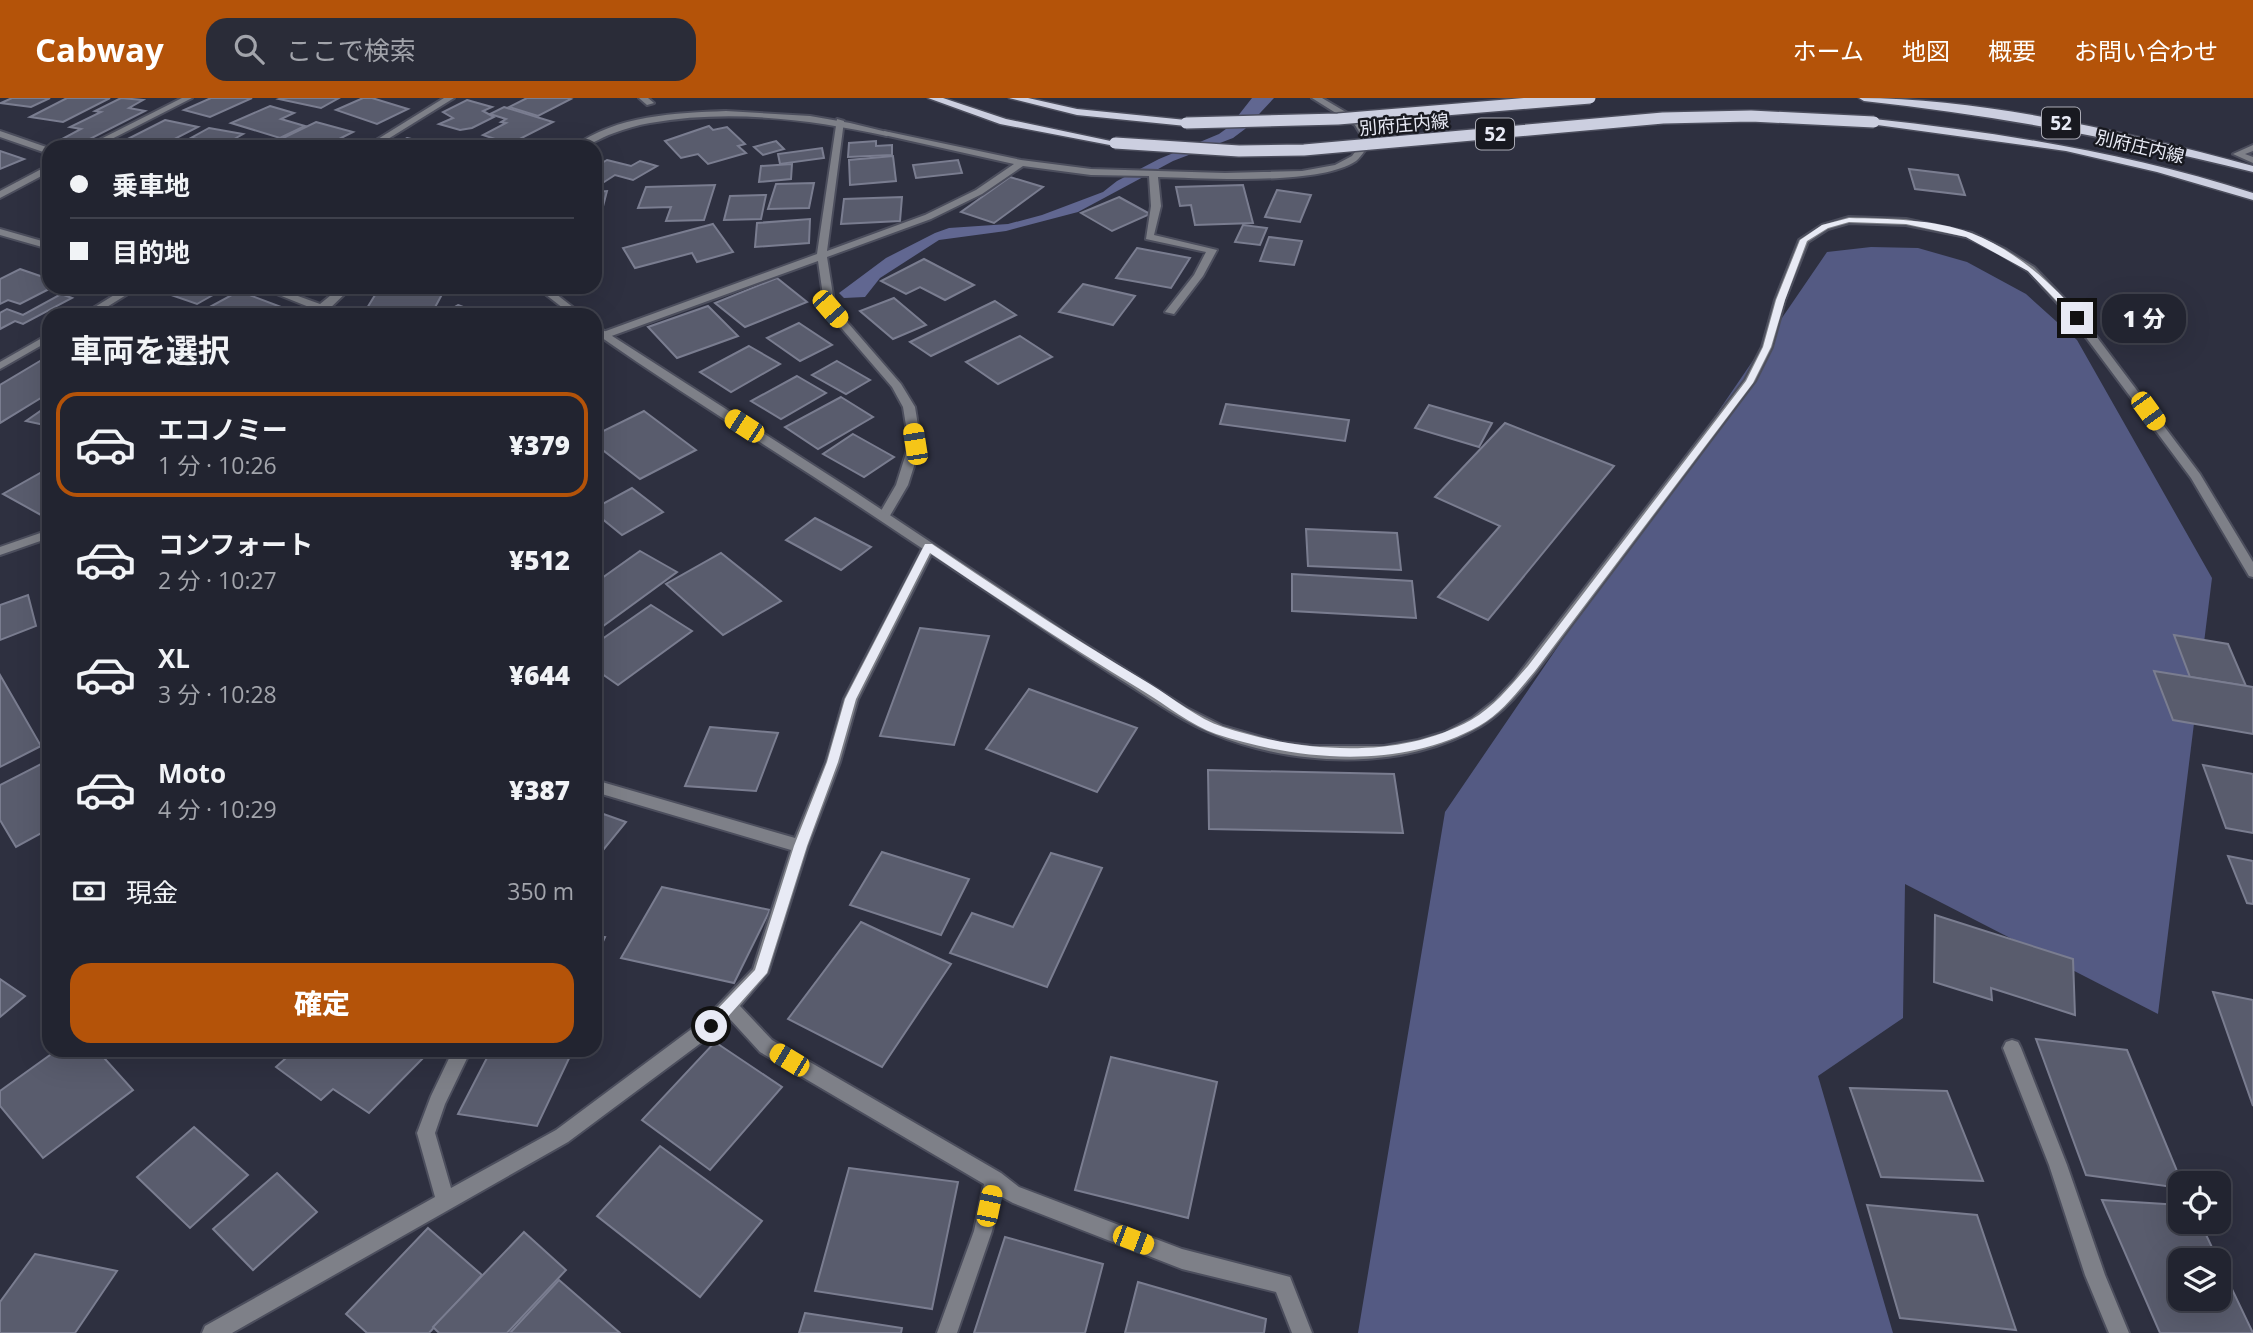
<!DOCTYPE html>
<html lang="ja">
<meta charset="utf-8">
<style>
:root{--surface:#222430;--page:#2a2c38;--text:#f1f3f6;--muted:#a2a4ab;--line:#3f414c;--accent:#b45309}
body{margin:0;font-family:"Open Sans","Noto Sans JP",sans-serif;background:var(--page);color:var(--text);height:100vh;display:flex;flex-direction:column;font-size:26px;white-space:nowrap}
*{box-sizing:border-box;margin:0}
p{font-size:23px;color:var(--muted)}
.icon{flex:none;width:38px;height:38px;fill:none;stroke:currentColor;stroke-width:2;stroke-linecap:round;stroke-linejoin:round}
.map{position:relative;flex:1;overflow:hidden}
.details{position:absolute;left:42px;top:210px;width:560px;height:749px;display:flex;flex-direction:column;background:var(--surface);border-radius:21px;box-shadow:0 7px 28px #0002,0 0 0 2px var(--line)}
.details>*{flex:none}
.banner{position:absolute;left:42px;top:42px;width:560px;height:154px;border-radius:21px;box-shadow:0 7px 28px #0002,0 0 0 2px var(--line);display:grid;align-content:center;height:154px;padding:0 28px;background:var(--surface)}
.tools{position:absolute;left:2168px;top:1073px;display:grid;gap:14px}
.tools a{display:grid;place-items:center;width:63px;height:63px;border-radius:14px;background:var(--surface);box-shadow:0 7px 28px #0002,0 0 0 2px var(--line);font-size:35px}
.end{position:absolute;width:32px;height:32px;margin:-16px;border:9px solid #e8eaf5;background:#111;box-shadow:0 0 0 4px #111}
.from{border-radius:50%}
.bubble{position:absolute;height:49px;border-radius:21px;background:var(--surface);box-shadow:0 7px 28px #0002,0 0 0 2px var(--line);font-size:23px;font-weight:800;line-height:49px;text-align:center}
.car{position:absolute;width:21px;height:42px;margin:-21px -10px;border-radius:9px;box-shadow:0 0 5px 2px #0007;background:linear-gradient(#f5c518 24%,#345 0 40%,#f5c518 0 76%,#345 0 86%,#f5c518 0)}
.banner b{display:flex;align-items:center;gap:24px;height:66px;font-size:26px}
.banner b+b{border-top:2px solid var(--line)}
.banner i{width:18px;height:18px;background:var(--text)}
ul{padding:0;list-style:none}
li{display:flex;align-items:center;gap:21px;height:105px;margin:0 14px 10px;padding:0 14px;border:4px solid transparent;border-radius:21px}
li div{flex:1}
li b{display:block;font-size:26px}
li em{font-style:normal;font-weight:800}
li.current{border-color:var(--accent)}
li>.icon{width:63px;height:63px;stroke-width:1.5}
h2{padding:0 28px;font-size:32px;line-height:84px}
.pay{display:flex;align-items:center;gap:18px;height:77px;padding:0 28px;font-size:26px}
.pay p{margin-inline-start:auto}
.button{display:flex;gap:14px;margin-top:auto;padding:14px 28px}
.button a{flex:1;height:80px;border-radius:21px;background:var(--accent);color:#fff;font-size:28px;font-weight:800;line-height:80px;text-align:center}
header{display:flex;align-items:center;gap:42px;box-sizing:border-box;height:98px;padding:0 35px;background:var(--accent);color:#fff}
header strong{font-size:33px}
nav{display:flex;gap:38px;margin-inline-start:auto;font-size:24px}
.search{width:490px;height:63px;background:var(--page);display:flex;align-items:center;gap:18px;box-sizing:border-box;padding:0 24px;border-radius:21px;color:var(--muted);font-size:26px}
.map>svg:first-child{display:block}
</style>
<header>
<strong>Cabway</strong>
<div class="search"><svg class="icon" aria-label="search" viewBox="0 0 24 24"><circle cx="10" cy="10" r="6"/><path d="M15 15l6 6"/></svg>ここで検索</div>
<nav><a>ホーム</a><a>地図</a><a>概要</a><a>お問い合わせ</a></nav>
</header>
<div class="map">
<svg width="2253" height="1235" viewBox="0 0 2253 1235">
<rect width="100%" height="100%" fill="#2e3040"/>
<path fill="#545a83" d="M1871,149L1918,150L1967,164L2026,196L2077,242L2212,480L2158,916L1905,786L1903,920L1818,978L1893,1235H1358L1445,714L1827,154Z"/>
<path fill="#616791" d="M1252,0H1274L1245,31L1233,40L1173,63L1078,114L1006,133L939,142L880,180L865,199L844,200L839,195L886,160L935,135L949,130L1008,126L1042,117L1103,94L1117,83L1159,61L1219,36L1230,28Z"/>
<g fill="#595c6d" stroke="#7a7d90" stroke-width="2">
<path d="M12,0H50L31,9L1,5Z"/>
<path d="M67,0H110L63,24L30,19Z"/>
<path d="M121,0L143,2L129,10L145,13L82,45L62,41L81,31L70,29L101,14L95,13Z"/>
<path d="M211,0H252L210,19L184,12Z"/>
<path d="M282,0H339L321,10L279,1Z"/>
<path d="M363,0H372L408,11L377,26L336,12Z"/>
<path d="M527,0H568L571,1L538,18L509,9Z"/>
<path d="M467,2L492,9L483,13L494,19L472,30L460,32L439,26L453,20L443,14Z"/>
<path d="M270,8L294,15L281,21L305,28L280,40L231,25Z"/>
<path d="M504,9L553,24L510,46L483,37L506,25L501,24L506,21L490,16Z"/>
<path d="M165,22L198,29L159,49H112Z"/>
<path d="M316,24L353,34L335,43L346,46L340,49H309L281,41Z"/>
<path d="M709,28L713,32L727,29L745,46L738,48L746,55L708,66L698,56L681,60L665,43Z"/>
<path d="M209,30L243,36L220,49H185L199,41L191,40Z"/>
<path d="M407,40L434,46L430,49H391Z"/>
<path d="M776,43L784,51L763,57L754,49Z"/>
<path d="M876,43V48L892,47V57L848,59L849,45Z"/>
<path d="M822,50L824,60L780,66L778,56Z"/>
<path d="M0,53L24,61L0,71Z"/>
<path d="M893,58L896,83L850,87L849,62Z"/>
<path d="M607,62L631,68L640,63L657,68L633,82L615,77L601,86L595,84V69Z"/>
<path d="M958,62L962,75L916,80L913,67Z"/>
<path d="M792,66L791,81L759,84L761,68Z"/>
<path d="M1909,71L1958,77L1965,97L1915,91Z"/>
<path d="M1010,79L1043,89L994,125L961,114Z"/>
<path d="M814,85L809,110L768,111L776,86Z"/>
<path d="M715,87L704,122L666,123L671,109L638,110L646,89Z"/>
<path d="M1243,87L1253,125L1195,127L1191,107L1180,108L1176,89Z"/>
<path d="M1277,92L1311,97L1300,124L1265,119Z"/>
<path d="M607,93L600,120L595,121V94Z"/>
<path d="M766,97L761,121L724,122L730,98Z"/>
<path d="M902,99L900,123L841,126L844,101Z"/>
<path d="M1119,99L1150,116L1112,133L1081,115Z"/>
<path d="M810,121L809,145L755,149L757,125Z"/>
<path d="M713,126L733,154L697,164L692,155L635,170L623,150Z"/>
<path d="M1243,127L1267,130L1260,147L1235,144Z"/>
<path d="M1269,139L1302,143L1294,167L1260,163Z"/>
<path d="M1137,150L1190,160L1171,190L1116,180Z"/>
<path d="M924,161L974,187L945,202L920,189L906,196L881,183Z"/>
<path d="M20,171L49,181V189H53L20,206L8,202L0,206V181Z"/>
<path d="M777,180L807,204L745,229L715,205Z"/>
<path d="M1083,186L1135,198L1113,227L1059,214Z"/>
<path d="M158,189H227L197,206L154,191Z"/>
<path d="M380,189H446L433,213L364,215Z"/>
<path d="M239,193L281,209L267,217H195Z"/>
<path d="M61,196L72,200L23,226L15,223L0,231V215L7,211L23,217Z"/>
<path d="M894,200L926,227L893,241L860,213Z"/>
<path d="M995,203L1016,217L931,258L910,244Z"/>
<path d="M458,207L484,217H441Z"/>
<path d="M708,208L738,238L677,260L648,229Z"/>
<path d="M799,225L832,247L800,263L767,240Z"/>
<path d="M1020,238L1052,259L998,286L966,264Z"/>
<path d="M749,248L780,266L731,294L700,274Z"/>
<path d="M40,263L49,266V295L0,325V287Z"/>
<path d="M837,263L870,282L846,296L812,277Z"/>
<path d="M797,278L826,295L781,321L751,303Z"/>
<path d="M841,299L873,319L818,351L785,329Z"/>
<path d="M1226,306L1349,322L1345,343L1220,326Z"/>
<path d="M49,307V328L26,323Z"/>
<path d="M1429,307L1492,325L1479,349L1415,330Z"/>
<path d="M644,313L696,352L640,381L595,346V337Z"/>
<path d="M1505,325L1614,368L1488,522L1438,499L1500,428L1435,399Z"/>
<path d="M853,336L894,359L864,379L823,356Z"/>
<path d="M49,370V412L41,417L3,396Z"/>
<path d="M632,390L663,414L622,437L595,415V410Z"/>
<path d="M815,420L871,449L841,472L786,442Z"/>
<path d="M1306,431L1397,435L1401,472L1308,468Z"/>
<path d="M640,453L677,474L595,534V485Z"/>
<path d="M721,455L781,503L723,537L666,486Z"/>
<path d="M1292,476L1412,483L1416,520L1292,513Z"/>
<path d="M28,497L36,528L0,542V507Z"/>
<path d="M651,507L692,533L618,587L595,571V546Z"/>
<path d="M920,530L989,538L954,647L880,638Z"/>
<path d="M2174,537L2228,546L2246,588L2190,579Z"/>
<path d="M2154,573L2253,589V636L2173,622Z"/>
<path d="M0,577L41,648L0,669Z"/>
<path d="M1029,591L1137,630L1097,694L986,651Z"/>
<path d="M710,629L778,635L756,693L685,688Z"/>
<path d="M49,662V731L16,749L0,722V687Z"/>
<path d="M2203,667L2253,676V735L2226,730Z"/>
<path d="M1208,672L1394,676L1403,735L1209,731Z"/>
<path d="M595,713L626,724L595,762Z"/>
<path d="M882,754L969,781L941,837L850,807Z"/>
<path d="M1051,755L1102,770L1047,889L950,855L972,815L1013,829Z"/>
<path d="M2228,758L2253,763V806L2247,805Z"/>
<path d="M662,789L770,812L734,885L621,860Z"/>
<path d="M1935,817L2073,861L2075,917L1991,890L1992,902L1934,884Z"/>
<path d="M861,824L951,866L882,969L788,921Z"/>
<path d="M595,838L605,839L595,861Z"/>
<path d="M0,881L25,898L0,919Z"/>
<path d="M2213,894L2253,902V1008Z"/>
<path d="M2036,941L2127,952L2182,1085L2180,1090L2086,1077Z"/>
<path d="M715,944L782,989L710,1072L642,1022Z"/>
<path d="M57,952H97L133,992L43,1060L0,1008V993Z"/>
<path d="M295,952H431L369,1015L333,991L321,1002L276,969Z"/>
<path d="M491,952H573L537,1028L458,1016Z"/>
<path d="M1111,959L1217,984L1188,1120L1075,1092Z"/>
<path d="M1850,990L1947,993L1983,1083L1881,1079Z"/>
<path d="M194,1029L248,1077L190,1130L137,1079Z"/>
<path d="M660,1048L762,1123L700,1199L597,1118Z"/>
<path d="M849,1070L958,1084L932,1211L815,1193Z"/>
<path d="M277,1075L317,1114L253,1172L213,1131Z"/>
<path d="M2102,1102L2180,1107V1124H2200L2218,1162H2180V1200H2219V1164L2253,1235H2160Z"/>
<path d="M1867,1107L1977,1117L2016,1232L1900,1220Z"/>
<path d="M428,1130L482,1177L429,1235H367L346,1216Z"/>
<path d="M524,1134L566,1172L507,1235H439L433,1229Z"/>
<path d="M1005,1139L1103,1166L1085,1235H974Z"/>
<path d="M35,1156L117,1173L75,1235H0V1204Z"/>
<path d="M559,1182L620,1235H510Z"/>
<path d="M1138,1184L1266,1221L1264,1235H1125Z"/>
<path d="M805,1215L902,1230L901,1235H799Z"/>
</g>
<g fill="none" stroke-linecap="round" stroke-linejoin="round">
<g stroke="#4c4e5d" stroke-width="4">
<g id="minor">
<path d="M182,0H192L96,49H85Z"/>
<path d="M444,0H454L375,49H365Z"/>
<path d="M639,0H648L654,5L647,7Z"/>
<path d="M1312,0H1322L1361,23L1372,42C1367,49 1362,58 1356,63C1319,88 1204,80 1158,79L1161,108L1154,137L1217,152L1203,178L1174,216L1165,214L1194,177L1206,154L1146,141L1151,108L1149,78L1091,77L1023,68L982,96L931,121L827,159L835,210L901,286L915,309L921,346L908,387L888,421H880L878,418L896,387L909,346L903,309L892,289L825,211L818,163L595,244V237L817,156L837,21L844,23L827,153L925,117L976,92L1014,66L884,37V33L1021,62L1091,71L1225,75L1302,73L1335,67L1352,58L1364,42L1355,27Z"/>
<path d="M0,33L49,50V56L0,39Z"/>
<path d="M2253,47V53L2245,56L2253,59V65L2233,56Z"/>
<path d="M49,67V74L0,100V93Z"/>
<path d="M0,131L49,145V151L0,137Z"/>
<path d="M127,189H139L94,217H82Z"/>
<path d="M259,189H273L320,206L341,189H352L327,213L317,217L312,214L314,211Z"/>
<path d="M49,236V243L0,271V264Z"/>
<path d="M49,432V440L0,457V449Z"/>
<path d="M929,445L935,449L858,601L840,664L808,748L768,875L740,908L772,942L1001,1075L1019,1089L1182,1151L1290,1179L1312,1235H1292L1276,1194L1182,1171L1013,1105L1000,1098L992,1133L957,1235H937L974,1133L984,1086L760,954L729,920L717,933L568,1044L232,1235H202L205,1228L435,1099L417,1035L431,998L453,952H471L445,1006L435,1035L451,1090L556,1032L705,921L753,871L791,752L595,694V682L795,740L826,664L844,601L923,449Z"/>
<path d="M2012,942L2018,944L2021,950L2067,1067L2105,1177L2129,1235H2109L2085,1177L2049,1067L2003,950L2006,944Z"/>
</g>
</g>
<g stroke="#4c4e5d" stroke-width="4">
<g id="tertiary">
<path d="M726,13L810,18L850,25L891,35L887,38C809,21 730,11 650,25C638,27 625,31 614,35C599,40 589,49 574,49C615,17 677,15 726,13Z"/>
<path d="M1849,119L1906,121L1972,135L2005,151L2034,169L2081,218L2200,376L2253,464V479L2249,478L2191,380L2073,222L2028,173L1999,155L1966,139L1906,127L1849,125L1828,131L1808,144L1785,202L1772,249L1755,283L1536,574C1520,594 1503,615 1481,628C1403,674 1293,669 1211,635C1178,621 1150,600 1121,582C1047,535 975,485 902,437C800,368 695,305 595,235V227L855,394L1069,536L1187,610L1223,628L1279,644L1313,648H1384L1418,642L1445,634L1472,620L1495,602L1514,582L1745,282L1762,249L1775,202L1799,142L1822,127Z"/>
<path d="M536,189H547L583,217H572Z"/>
</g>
</g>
<g stroke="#4c4e5d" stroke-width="3">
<g id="primary">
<path d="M928,0H943L1006,21L1120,45L1115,48L1000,26Z"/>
<path d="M1009,0H1028L1077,11L1186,22L1191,25L1186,28L1077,17Z"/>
<path d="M1859,0C1985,0 2131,35 2253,68V74C2124,42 1996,17 1864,3Z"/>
<path d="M1874,21C2003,35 2129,55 2253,95V102L2157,74L2066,53L1870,26L1869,24Z"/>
</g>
</g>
<use href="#minor" fill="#7e8088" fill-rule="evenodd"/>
<use href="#tertiary" fill="#7e8088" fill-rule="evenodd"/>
<use href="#primary" fill="#cccfe0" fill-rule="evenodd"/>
<g stroke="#4c4e5d" stroke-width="14" stroke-linecap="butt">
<g id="primary-bridge">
<path d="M1186,25L1338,21L1590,0"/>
<path d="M1115,45L1239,53L1304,52L1663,20L1751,18L1874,24"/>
</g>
</g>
<use href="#primary-bridge" stroke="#cccfe0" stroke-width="11"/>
</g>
<path fill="#e8eaf5" d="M1849,120C1888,121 1935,121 1971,135C2015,152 2052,185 2082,220L2075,222L2028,173L1966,139L1906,126L1849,124L1828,130L1807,143L1785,202L1771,249L1753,285L1535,573C1518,593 1502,615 1479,628C1401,672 1298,663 1216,636C1191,627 1166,607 1143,593C1070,549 1001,503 930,455L856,601L838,664L807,748L767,875L716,932H706V923L755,872L794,748L827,664L845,601L925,446H932C1004,495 1075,542 1150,586C1173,600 1198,621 1223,629C1300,654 1397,663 1471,622C1494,609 1510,588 1528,568L1746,283L1763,249L1776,202L1800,142L1822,127Z"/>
<g text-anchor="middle" stroke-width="5" stroke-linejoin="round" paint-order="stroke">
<g font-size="18" fill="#e8eaf5" stroke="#181920">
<text transform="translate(1404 27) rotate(-5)" y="6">別府庄内線</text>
<text transform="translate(2140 49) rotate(13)" y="6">別府庄内線</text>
</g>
<g fill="#181920" stroke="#aaabb5" stroke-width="2">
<rect x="2042" y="9.5" width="38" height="31" rx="5"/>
<rect x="1476" y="20.5" width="38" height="31" rx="5"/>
</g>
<g font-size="19" font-weight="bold" fill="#e8eaf5">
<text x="2061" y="32">52</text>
<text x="1495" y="43">52</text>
</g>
</g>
</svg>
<div class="tools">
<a><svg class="icon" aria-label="locate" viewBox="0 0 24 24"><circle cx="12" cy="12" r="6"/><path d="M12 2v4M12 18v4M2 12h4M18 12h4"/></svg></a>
<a><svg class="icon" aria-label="layers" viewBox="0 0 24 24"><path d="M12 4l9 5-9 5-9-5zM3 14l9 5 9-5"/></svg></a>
</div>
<i class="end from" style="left:711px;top:928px"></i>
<i class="end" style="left:2077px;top:220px"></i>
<div class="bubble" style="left:2102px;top:196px;width:84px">1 分</div>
<i class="car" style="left:830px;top:211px;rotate:139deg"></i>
<i class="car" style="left:2148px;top:313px;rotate:144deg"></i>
<i class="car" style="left:744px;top:328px;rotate:303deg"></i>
<i class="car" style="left:915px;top:346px;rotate:351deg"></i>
<i class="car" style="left:789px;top:962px;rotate:301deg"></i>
<i class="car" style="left:989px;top:1108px;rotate:12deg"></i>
<i class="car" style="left:1133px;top:1142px;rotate:111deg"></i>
<div class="banner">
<b><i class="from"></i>乗車地</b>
<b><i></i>目的地</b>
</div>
<section class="details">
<h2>車両を選択</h2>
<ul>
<li class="current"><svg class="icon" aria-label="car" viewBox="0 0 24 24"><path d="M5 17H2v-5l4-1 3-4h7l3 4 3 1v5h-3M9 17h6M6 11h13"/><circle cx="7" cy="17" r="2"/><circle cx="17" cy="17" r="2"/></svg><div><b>エコノミー</b><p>1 分 · 10:26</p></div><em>¥379</em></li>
<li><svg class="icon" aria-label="car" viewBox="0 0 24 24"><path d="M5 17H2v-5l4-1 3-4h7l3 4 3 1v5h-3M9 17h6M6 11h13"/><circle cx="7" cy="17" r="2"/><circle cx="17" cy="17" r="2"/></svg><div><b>コンフォート</b><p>2 分 · 10:27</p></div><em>¥512</em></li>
<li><svg class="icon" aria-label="car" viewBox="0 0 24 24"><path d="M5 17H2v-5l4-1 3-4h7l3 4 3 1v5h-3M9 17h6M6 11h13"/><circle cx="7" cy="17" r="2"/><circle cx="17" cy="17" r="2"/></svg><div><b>XL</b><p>3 分 · 10:28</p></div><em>¥644</em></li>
<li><svg class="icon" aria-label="car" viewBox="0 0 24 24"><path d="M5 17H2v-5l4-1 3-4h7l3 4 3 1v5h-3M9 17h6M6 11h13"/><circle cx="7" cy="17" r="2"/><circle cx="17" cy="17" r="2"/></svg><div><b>Moto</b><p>4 分 · 10:29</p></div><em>¥387</em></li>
</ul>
<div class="pay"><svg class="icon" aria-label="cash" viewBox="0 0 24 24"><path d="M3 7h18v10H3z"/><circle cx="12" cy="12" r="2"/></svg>現金<p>350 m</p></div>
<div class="button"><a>確定</a></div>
</section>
</div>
